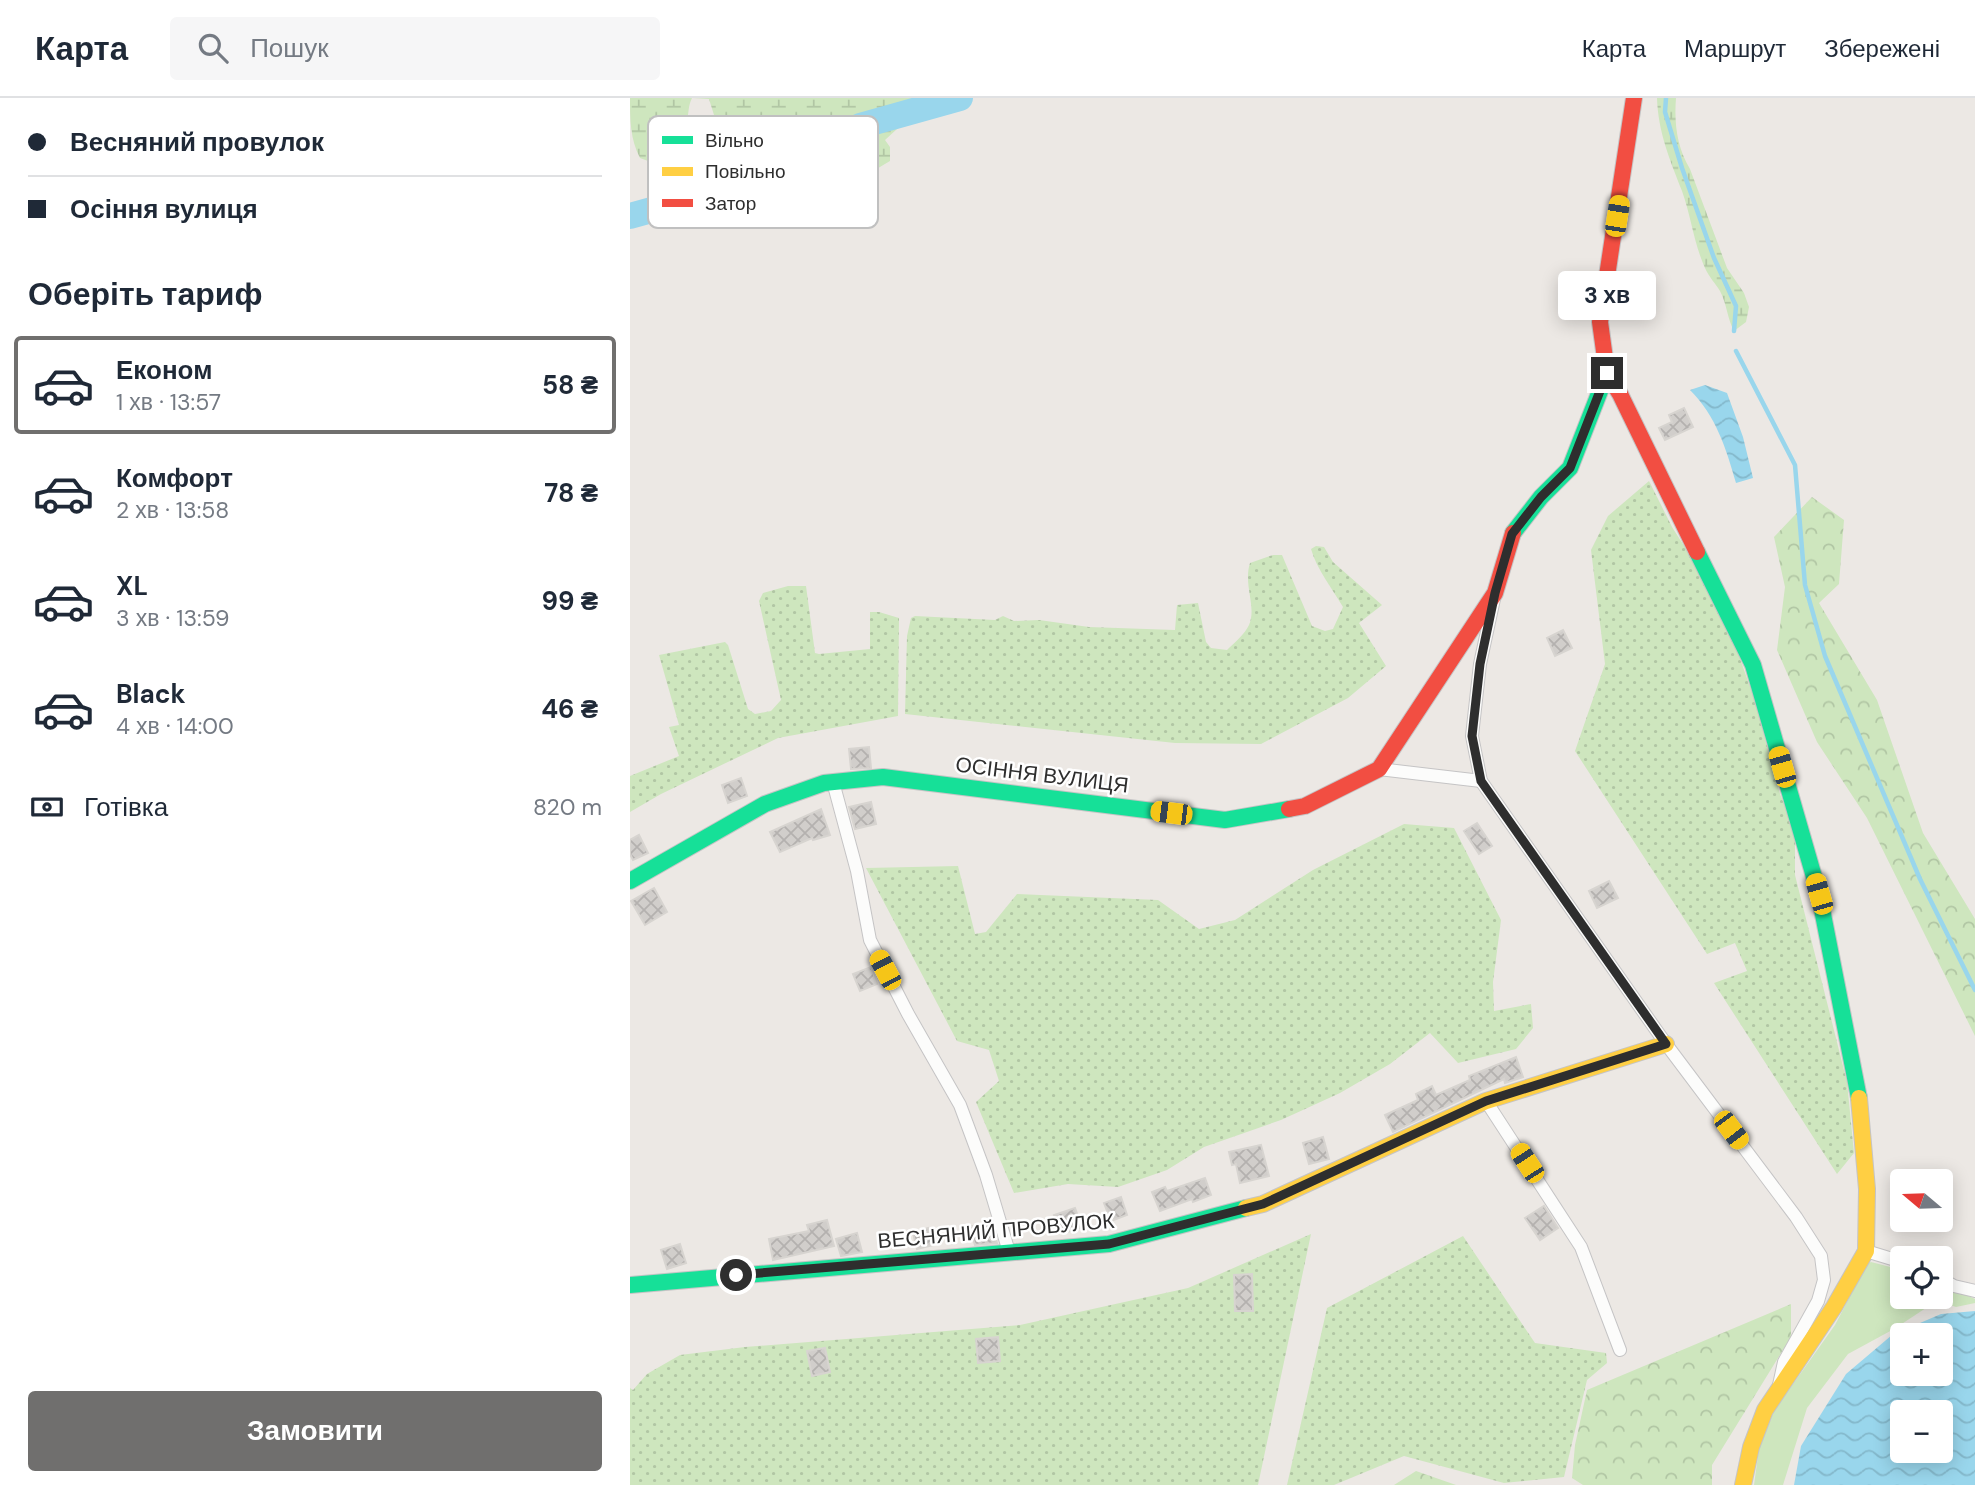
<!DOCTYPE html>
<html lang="uk">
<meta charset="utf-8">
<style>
:root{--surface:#fff;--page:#f6f6f7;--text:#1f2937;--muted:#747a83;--line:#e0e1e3;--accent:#706f6e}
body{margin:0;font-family:"DM Sans",sans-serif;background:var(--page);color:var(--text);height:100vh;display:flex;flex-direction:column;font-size:26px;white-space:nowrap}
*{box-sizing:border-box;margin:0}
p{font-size:23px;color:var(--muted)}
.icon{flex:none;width:38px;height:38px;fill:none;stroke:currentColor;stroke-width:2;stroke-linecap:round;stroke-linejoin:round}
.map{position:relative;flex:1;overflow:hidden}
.details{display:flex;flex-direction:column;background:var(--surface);width:630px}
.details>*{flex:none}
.guide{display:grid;align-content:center;height:154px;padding:0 28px;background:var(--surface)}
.needle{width:46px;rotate:289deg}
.fabs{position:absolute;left:1260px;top:1071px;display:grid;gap:14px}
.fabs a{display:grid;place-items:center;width:63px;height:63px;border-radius:7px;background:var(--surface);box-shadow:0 4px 18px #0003;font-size:35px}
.end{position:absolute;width:32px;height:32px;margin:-16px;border:9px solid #2e2e2e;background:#fff;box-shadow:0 0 0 4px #fff}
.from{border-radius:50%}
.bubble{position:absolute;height:49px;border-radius:7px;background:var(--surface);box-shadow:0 4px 18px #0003;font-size:23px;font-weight:700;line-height:49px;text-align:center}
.car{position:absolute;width:21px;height:42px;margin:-21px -10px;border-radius:9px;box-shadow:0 0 5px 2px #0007;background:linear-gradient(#f5c518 24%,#345 0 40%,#f5c518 0 76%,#345 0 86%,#f5c518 0)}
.guide b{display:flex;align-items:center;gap:24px;height:66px;font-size:26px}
.guide b+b{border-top:2px solid var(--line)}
.guide i{width:18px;height:18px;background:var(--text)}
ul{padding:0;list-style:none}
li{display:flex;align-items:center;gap:21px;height:98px;margin:0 14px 10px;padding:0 14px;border:4px solid transparent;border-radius:7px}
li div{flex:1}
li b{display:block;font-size:26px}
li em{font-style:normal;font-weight:700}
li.current{border-color:var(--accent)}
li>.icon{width:63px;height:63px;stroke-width:1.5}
h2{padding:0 28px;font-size:32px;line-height:84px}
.pay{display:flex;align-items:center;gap:18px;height:77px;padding:0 28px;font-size:26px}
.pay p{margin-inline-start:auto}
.button{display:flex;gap:14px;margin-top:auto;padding:14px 28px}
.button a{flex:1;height:80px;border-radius:7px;background:var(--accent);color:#fff;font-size:28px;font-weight:700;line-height:80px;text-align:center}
header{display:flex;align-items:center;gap:42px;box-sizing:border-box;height:98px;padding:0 35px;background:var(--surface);border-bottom:2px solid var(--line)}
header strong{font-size:33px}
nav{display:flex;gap:38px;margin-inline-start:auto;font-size:24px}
.search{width:490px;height:63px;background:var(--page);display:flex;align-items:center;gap:18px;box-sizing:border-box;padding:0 24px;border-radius:7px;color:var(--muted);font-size:26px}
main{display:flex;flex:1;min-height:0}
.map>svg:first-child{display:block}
</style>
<header>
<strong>Карта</strong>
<div class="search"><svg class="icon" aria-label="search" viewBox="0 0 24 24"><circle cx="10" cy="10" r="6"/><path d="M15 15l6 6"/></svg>Пошук</div>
<nav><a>Карта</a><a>Маршрут</a><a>Збережені</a></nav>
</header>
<main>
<section class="details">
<div class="guide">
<b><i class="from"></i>Весняний провулок</b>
<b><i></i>Осіння вулиця</b>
</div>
<h2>Оберіть тариф</h2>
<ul>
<li class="current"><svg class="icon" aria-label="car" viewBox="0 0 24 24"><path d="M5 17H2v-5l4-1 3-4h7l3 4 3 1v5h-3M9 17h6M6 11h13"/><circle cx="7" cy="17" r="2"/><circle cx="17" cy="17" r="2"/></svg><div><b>Економ</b><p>1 хв · 13:57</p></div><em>58 ₴</em></li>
<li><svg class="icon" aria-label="car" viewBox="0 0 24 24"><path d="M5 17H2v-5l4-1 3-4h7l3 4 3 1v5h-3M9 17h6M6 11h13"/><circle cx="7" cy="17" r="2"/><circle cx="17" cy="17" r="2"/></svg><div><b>Комфорт</b><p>2 хв · 13:58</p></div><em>78 ₴</em></li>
<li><svg class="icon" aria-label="car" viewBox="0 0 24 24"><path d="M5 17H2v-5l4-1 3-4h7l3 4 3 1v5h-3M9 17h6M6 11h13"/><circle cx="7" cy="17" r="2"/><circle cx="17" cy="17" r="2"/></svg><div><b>XL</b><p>3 хв · 13:59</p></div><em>99 ₴</em></li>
<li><svg class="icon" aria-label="car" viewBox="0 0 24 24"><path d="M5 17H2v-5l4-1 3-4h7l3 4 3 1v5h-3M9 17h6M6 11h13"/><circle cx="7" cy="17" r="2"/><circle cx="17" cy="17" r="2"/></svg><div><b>Black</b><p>4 хв · 14:00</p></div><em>46 ₴</em></li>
</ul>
<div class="pay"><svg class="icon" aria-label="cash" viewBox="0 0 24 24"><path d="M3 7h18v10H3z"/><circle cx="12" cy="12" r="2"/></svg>Готівка<p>820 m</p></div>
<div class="button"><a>Замовити</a></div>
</section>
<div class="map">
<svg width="1345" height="1387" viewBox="0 0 1345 1387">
<defs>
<pattern id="forest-crowns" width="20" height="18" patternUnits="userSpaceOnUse" patternTransform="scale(1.75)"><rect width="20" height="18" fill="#cee6be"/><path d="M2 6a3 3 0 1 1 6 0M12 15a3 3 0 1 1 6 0" fill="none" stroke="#b1c6a4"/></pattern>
<pattern id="wetland-marsh" width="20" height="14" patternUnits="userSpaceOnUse" patternTransform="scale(1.75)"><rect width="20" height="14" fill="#cee6be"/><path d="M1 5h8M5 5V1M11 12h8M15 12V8" fill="none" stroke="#b1c6a4"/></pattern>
<pattern id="park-dots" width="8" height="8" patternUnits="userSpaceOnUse" patternTransform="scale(1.75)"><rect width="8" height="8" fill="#cee6be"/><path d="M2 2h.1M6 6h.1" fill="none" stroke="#b1c6a4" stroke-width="1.8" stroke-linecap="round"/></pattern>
<pattern id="water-waves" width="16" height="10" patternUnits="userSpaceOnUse" patternTransform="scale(1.75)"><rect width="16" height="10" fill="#99d6ec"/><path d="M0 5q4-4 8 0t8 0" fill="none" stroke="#84b8cb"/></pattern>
<pattern id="building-cross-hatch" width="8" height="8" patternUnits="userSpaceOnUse" patternTransform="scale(1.75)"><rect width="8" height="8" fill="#d1cecb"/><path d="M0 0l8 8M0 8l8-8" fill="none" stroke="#b4b1af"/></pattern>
</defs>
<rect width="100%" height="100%" fill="#ece8e4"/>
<path fill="#cee6be" d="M1241,1164L1272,1172V1199H1311V1185L1345,1201V1205L1326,1209L1317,1206L1299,1208L1264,1231L1218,1256L1177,1310L1153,1387H1124L1129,1351L1144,1313L1205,1227L1237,1166Z"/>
<g fill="url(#forest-crowns)">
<path d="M1182,399L1214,422L1209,486L1189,505L1247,602L1293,735L1345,821V938L1237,720L1187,644L1147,552L1155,489L1144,439Z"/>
<path d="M1161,1206V1239L1082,1367V1387H953L942,1380L945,1347L957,1292Z"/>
<path d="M786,1373L826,1387H764Z"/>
</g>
<g fill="url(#wetland-marsh)">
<path d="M0,0H342L279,20L255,42L260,49V63C223,85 168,119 124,117L119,108L123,92L139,72L138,64C124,56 113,59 99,65L79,1L62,0C58,8 59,14 57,22C53,40 31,53 18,63L10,60C0,41 0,21 0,0Z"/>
<path d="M1027,0H1046C1044,26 1047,49 1060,71L1097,170L1114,195L1119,209L1116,224L1104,233C1097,220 1097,206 1090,193C1085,185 1079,179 1075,170C1064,146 1061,118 1052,93C1040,62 1028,34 1027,0Z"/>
</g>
<g fill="url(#park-dots)">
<path d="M1019,383L1042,429L1067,468L1102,538L1124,600L1150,696L1165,732V777L1217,984L1224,1055L1207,1076L1084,885L1117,873L1105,845L1077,856L945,653L975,566L961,452L978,418Z"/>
<path d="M686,448L694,449L703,464L752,507L729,525L756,568L718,600L631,646L545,645L275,616L277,538L281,520L285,518L365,522L373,518L384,523L409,522L459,529L545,532L547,507L568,505L576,544L581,550L597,552C604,545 615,536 619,527C627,509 613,487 620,465L643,457H652L682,528L695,533L703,531L713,509C702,490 687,472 681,451Z"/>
<path d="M158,488H176L185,555L189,556L240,551V514H249L269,520L268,618L148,640L31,696L0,714V678L49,658L39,629L49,627L29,557L95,544L98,547L118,611L125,616L141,613L151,602L129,503L133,495Z"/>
<path d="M774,726L824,730L871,822L863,884L864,913L901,906L903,930L886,951L828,965L800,935L760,966L710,995L651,1022L574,1049L537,1072L488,1089L438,1086L384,1095L346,1004L369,983L359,952L327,943L236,770L328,768L345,836L356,834L387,796L528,802L569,831L605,822L683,772Z"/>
<path d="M681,1136L628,1387H0V1290L3,1292L17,1276L50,1257L115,1249L390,1227L558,1190Z"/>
<path d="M833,1138L905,1245L976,1255L977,1265L957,1282L934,1379L874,1385L774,1358L704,1387H657L697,1210Z"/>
</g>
<g fill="url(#water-waves)" fill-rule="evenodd">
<path d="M1075,287L1097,295L1113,339L1123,380L1106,385C1096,350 1086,318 1060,292Z"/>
<path d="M1345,1213V1387H1164L1171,1348L1216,1276L1262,1237L1311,1216ZM1272,1237H1311V1276H1272ZM1272,1314H1311V1353H1272Z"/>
</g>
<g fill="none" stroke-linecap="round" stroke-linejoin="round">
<g stroke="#99d6ec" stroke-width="4.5">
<path d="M1036,0L1035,14L1052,70L1084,160L1106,208L1104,233"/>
<path d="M1106,253L1165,367L1175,487L1195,558L1290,781L1345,892"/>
</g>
<path stroke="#99d6ec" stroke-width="26" d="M0,118L54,103L197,49L230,28L330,0"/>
</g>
<g fill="url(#building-cross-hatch)" stroke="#d7d4d0" stroke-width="2">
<path d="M1054,310L1063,329L1035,342L1029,330L1042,324L1039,317Z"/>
<path d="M933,532L942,550L925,558L917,540Z"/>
<path d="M239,649L241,670L221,671L219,651Z"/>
<path d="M111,680L117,698L98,705L92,687Z"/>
<path d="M241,704L246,726L225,731L219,709Z"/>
<path d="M191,711L200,737L183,742L182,740L150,754L140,734Z"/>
<path d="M847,725L862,748L849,756L834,733Z"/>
<path d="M9,737L18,755L3,762L0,756V742Z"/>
<path d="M979,783L988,800L967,810L959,793Z"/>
<path d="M24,790L37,814L15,827L1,803Z"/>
<path d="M241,869L247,886L230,893L223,876Z"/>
<path d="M886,959L893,979L875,985L874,981L763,1034L755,1017L788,1002L786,996L802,988L806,997L840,982L839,978Z"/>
<path d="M693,1039L699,1061L679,1066L673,1045Z"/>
<path d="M631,1047L639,1078L610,1085L606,1066L602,1067L599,1054Z"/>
<path d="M575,1080L581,1097L563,1104L562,1101L530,1113L522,1094L535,1089L537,1093Z"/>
<path d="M491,1099L497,1117L481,1123L474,1105Z"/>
<path d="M914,1108L928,1130L910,1142L895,1120Z"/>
<path d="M445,1110L452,1129L432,1136L424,1117Z"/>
<path d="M197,1122L204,1148L143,1162L139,1141L179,1133L177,1127Z"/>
<path d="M361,1123L367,1145L345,1147L339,1129Z"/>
<path d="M298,1130L303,1147L287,1151L283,1135Z"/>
<path d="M227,1135L232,1154L211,1158L206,1141Z"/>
<path d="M50,1146L56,1165L37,1171L31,1152Z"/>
<path d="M622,1176L623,1213H605L604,1177Z"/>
<path d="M368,1239L370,1263L348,1265L346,1241Z"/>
<path d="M195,1250L200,1274L182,1278L177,1253Z"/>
</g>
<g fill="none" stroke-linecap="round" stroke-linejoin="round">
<g stroke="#c5c4c5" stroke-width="14">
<g id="street">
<path d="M864,501L850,566L842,638L851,683L1036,946L1166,1119L1191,1158L1194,1182L1188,1203L1154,1264L1149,1287"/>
<path d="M749,671L851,683"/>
<path d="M203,684L227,773L240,842L278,916L330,1007L356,1077L379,1154"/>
<path d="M856,1003L951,1149L990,1252"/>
<path d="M1236,1153L1272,1164"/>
<path d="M1311,1181L1324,1188L1345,1193"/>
</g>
</g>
<g stroke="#c5c4c5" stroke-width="18">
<g id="fast">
<path d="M883,435L911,399L940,370L977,275"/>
<path d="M1067,454L1123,567L1189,796L1229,1000"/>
<path d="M0,783L135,706L194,685L253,679L595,722L659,711"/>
<path d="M0,1187L479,1146L616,1110"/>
</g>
</g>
<g stroke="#c5c4c5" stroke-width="18">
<g id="slow">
<path d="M616,1110L633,1106L856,1003L1036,946"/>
<path d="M1113,1387L1121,1349L1135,1312L1204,1209L1236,1153L1237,1091L1229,1000"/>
</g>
</g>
<g stroke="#c5c4c5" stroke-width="18">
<g id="jam">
<path d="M1004,0L970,224L977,275L990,296L1067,454"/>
<path d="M659,711L675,708L749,671L865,495L883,435"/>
</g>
</g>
<use href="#street" stroke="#fcfcfb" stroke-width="12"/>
<use href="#fast" stroke="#16e098" stroke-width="16"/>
<use href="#slow" stroke="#ffcf43" stroke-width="16"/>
<use href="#jam" stroke="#f24e42" stroke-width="16"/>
</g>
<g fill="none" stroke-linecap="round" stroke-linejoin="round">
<path stroke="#2e2e2e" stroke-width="9" d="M106,1177L479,1146L633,1106L856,1003L1036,946L851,683L842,638L850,566L865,495L882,436L911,399L940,370L977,275"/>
</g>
<g text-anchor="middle" stroke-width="5" stroke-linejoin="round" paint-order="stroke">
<g font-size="21" fill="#2e2e2e" stroke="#fff">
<text transform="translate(412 677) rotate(7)" y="7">ОСІННЯ ВУЛИЦЯ</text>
<text transform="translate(366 1133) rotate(-5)" y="7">ВЕСНЯНИЙ ПРОВУЛОК</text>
</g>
</g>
<rect x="18" y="18" width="230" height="112" rx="10" fill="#fff" stroke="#c0c0c0" stroke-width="2"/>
<rect x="32" y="38" width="31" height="8" fill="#16e098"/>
<rect x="32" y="69" width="31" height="9" fill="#ffcf43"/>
<rect x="32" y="101" width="31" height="8" fill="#f24e42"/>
<g font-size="19" fill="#2e2e2e">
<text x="75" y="49">Вільно</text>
<text x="75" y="80">Повільно</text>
<text x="75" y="112">Затор</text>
</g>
</svg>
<div class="fabs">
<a><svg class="needle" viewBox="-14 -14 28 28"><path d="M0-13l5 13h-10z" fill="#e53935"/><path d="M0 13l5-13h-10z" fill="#747a83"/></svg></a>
<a><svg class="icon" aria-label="locate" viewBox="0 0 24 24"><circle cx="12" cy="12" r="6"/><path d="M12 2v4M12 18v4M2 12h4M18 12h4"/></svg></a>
<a>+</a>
<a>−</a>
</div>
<i class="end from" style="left:106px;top:1177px"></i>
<i class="end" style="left:977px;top:275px"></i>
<div class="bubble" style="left:928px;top:173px;width:98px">3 хв</div>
<i class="car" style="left:987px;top:118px;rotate:9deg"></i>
<i class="car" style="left:1152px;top:669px;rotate:344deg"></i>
<i class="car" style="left:541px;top:715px;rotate:277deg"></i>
<i class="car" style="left:1189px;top:796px;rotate:344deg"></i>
<i class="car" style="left:255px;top:872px;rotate:332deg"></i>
<i class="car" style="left:1101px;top:1032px;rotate:143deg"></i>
<i class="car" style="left:897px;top:1065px;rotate:327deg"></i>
</div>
</main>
